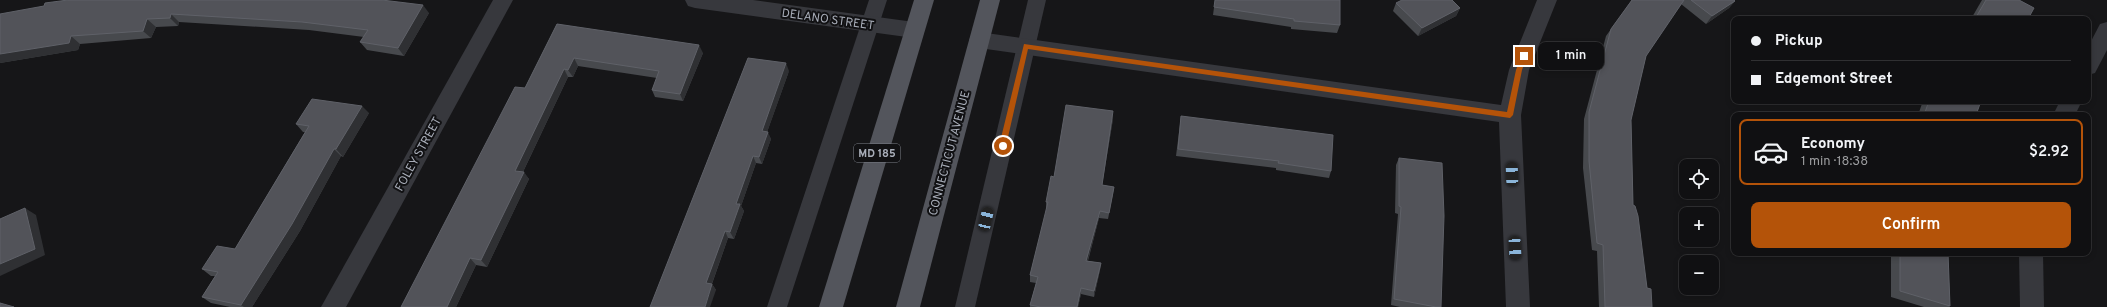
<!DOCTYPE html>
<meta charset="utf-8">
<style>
:root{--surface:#101012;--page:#19191b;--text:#f1f3f6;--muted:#9c9d9f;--line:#303032;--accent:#b45309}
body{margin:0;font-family:Overpass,sans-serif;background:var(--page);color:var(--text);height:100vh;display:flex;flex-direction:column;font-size:15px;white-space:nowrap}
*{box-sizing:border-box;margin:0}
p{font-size:13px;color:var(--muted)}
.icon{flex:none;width:22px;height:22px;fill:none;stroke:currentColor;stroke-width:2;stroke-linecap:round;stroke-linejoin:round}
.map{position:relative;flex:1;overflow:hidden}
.panel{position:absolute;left:1731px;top:112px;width:360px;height:144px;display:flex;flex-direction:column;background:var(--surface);border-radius:8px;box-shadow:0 2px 6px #0003,0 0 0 1px var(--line)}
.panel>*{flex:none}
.banner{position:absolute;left:1731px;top:16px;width:360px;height:88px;border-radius:8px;box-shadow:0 2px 6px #0003,0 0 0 1px var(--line);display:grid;align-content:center;height:88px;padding:0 20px;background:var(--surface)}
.tools{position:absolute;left:1679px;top:159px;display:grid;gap:8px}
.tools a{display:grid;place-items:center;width:40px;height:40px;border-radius:8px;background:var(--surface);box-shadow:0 2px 6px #0003,0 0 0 1px var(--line);font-size:20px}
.end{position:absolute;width:18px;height:18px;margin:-9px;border:5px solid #b45309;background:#fff;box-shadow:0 0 0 2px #fff}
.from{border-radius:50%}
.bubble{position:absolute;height:28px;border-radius:8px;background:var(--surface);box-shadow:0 2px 6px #0003,0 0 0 1px var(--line);font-size:13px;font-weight:600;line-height:28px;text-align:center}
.car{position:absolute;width:12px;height:24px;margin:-12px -6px;border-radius:5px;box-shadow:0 0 3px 1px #0007;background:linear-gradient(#222 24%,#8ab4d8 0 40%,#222 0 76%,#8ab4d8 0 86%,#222 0)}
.banner b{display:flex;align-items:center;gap:14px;height:38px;font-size:15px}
.banner b+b{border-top:1px solid var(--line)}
.banner i{width:10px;height:10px;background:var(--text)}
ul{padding:7px 0 0;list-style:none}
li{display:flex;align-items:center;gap:12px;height:66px;margin:0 8px 6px;padding:0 12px;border:2px solid transparent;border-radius:8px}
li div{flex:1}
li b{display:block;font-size:15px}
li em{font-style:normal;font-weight:600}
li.current{border-color:var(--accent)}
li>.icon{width:36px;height:36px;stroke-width:1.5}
.action{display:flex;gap:8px;margin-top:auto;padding:8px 20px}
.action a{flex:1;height:46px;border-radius:8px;background:var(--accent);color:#fff;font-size:16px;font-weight:600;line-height:46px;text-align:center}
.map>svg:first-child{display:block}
</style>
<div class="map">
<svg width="2107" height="307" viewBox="0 0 2107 307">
<rect width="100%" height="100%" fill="#161618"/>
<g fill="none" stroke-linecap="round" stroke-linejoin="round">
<g fill="#37383d" fill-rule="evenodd">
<path d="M869,0H887L787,307H767Z"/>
<path d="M1028,0H1046L975,307H955Z"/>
</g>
<g fill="#37383d" fill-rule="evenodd">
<path d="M493,0H513L346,307H321Z"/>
<path d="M685,0H753L914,22L921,24L924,30L921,36L914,38L695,8L688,6Z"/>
<path d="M1537,0H1557L1529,70L1521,115L1530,307H1506L1499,122L979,48L972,46L969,40L972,34L979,32L1501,105L1509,70Z"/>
</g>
<g fill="#37383d" fill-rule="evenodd">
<path d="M2107,22V50L2095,73L2088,75V47L2100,24Z"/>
<path d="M2060,101H2082L2075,115H2053Z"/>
<path d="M2019,253H2043L2044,307H2020Z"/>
</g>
<g fill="#53555c" fill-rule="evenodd">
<path d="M914,0H934L843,307H819Z"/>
<path d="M980,0H1000L920,307H896Z"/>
</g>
</g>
<g fill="#47494d">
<path d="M1215,0H1340V25L1337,33L1291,29V27L1213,15Z"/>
<path d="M1632,0H1734L1735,1L1729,8L1706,24L1681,4L1646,56L1631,120L1633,205L1647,288L1652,307H1599L1597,251L1592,250L1583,168L1584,119L1606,36Z"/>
<path d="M1982,0H2019L2028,19H1971Z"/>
<path d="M1396,3L1460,8L1456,16L1418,36L1393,11Z"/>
<path d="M429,13L404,56L367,50L360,42L364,37L309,30L179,22L178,26L156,27L151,38L80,44L78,50L0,63V14Z"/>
<path d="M557,24L703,53L683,101L655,97L652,90L657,78L578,66L573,77H568L523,172L529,179L487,267L476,265L456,307H401L525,88Z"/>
<path d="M789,71L767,132L771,139L762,164L756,163L741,206L744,211L734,239L728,238L712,284L716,290L650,307Z"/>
<path d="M1923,101H1981L1976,115H1918Z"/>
<path d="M369,113L343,157L341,156L300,231L252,307H230L211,303L202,297L215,276H211L202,269L235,249L305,132H303L296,124Z"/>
<path d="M1181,116L1331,171L1329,178L1276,170V168L1176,156Z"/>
<path d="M1113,119L1102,185L1114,187L1113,194L1108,219L1099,218L1088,261L1101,263L1100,270L1094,297L1081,294L1078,307H1030V305L1036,283L1030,282V275L1047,209H1046V202Z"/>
<path d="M1399,158L1441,307H1400L1391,305L1398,214L1395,213L1396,165Z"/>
<path d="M1891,253H1948L1950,306L1949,307H1924L1891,297Z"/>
</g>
<g fill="#2f3033">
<path d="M1735,1L1729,8L1706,24L1712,16Z"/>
<path d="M423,5L429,13L404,56L398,48Z"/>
<path d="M1460,8L1456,16L1418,36L1422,28Z"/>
<path d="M171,14L179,22L178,26L170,18Z"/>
<path d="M147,19L156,27L151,38L143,31Z"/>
<path d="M71,36L80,44L78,50L0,63V54Z"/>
<path d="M699,45L703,53L683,101L680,94Z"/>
<path d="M574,58L578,66L573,77L568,70Z"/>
<path d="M786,63L789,71L765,138L762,131Z"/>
<path d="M564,69L568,77L520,178L515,171Z"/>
<path d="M362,106L369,113L343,157L336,149Z"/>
<path d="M1113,111V119L1101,192L1102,185Z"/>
<path d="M768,132L771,139L762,164L759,157Z"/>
<path d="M334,149L341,156L300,231L252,307H244L241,305Z"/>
<path d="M753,156L756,163L741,206L744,211L734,239L730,232L736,204Z"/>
<path d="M524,172L529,179L487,267L481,260Z"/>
<path d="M25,208L36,215L45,255L0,276V264Z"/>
<path d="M1100,211L1099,218L1086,267V261Z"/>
<path d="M725,231L728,238L710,289L706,283Z"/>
<path d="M470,258L476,265L456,307H447Z"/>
<path d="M1101,263L1100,270L1094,297V291Z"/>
<path d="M712,284L716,290L710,307H705Z"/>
<path d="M1081,288V294L1078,307H1077Z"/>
</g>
<g fill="#525359" stroke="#5f6168">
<path d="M68,0H382L423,5L398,48L360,42L368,30L302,22L171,14L170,18L147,19L143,31L71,36L69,43L0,54V14L44,6L45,3Z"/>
<path d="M1215,0H1340V25L1294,21V19L1214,7Z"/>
<path d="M1402,0H1452L1460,8L1422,28L1396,3Z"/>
<path d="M1632,0H1684L1646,56L1631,120L1633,205L1635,206L1638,216L1647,288L1651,289L1652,307H1605L1603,245L1597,243L1589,161V112L1611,29Z"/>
<path d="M1691,0H1734L1735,1L1712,16Z"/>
<path d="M1986,0H2019L2034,8L2028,19H1975Z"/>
<path d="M557,24L699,45L680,94L652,90L659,71L574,58L568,70L564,69L515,171L524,172L481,260L470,258L447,307H401L515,87L525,88Z"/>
<path d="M748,58L786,63L762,131L768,132L759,157L753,156L736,204H740L730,232L725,231L706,283L712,284L705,307H650Z"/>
<path d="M312,99L362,106L336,149H334L292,224L241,305L202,297L218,272L202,269L217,246L235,249L309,126L296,124Z"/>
<path d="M1929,101H1981L1976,115H1924Z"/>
<path d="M1066,105L1113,111L1102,185L1114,187L1109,213L1100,211L1086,261L1101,263L1094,291L1081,288L1077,307H1041L1030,305L1038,277L1030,275L1048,202H1046L1051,176L1054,177Z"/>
<path d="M1181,116L1333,135L1331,171L1278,163L1279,161L1178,149Z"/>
<path d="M1399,158L1442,163L1444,216L1441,307H1436L1394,299L1401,207L1399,206Z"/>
<path d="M25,208L35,249L0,264V219Z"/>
<path d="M1900,253H1948L1950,306L1900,291Z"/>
<path d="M0,303L14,307H0Z"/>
</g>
<path fill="#b45309" d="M1024,44L1507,112L1516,70L1522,54L1527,56L1522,70L1513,115L1510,118L1028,49L1006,146L1003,148L999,146Z"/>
<g text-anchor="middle" stroke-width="4" stroke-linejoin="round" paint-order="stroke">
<rect fill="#111113" stroke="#7b7e86" stroke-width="1" x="854" y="144" width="46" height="18" rx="3"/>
<g font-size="11" font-weight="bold" fill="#a8adb8">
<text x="877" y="157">MD 185</text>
</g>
<g font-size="12" fill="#a8adb8" stroke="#111113">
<text transform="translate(828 19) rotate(8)" y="4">DELANO STREET</text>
<text transform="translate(949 153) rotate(-75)" y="4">CONNECTICUT AVENUE</text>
<text transform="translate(418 154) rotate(-61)" y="4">FOLEY STREET</text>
</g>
</g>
</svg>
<div class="tools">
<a><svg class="icon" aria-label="locate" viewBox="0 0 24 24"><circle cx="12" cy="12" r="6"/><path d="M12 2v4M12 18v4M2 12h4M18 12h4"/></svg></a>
<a>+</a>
<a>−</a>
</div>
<i class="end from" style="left:1003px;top:146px"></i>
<i class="end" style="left:1524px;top:56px"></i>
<div class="bubble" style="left:1538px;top:42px;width:66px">1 min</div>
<i class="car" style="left:1512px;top:174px;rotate:358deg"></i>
<i class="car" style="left:986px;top:219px;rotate:13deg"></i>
<i class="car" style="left:1515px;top:248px;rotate:177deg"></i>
<div class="banner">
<b><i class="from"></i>Pickup</b>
<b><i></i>Edgemont Street</b>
</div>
<section class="panel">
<ul>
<li class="current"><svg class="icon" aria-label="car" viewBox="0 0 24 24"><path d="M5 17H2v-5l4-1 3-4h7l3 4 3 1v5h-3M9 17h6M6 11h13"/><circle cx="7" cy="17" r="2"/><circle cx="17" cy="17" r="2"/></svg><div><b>Economy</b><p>1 min · 18:38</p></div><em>$2.92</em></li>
</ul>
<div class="action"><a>Confirm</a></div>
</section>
</div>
